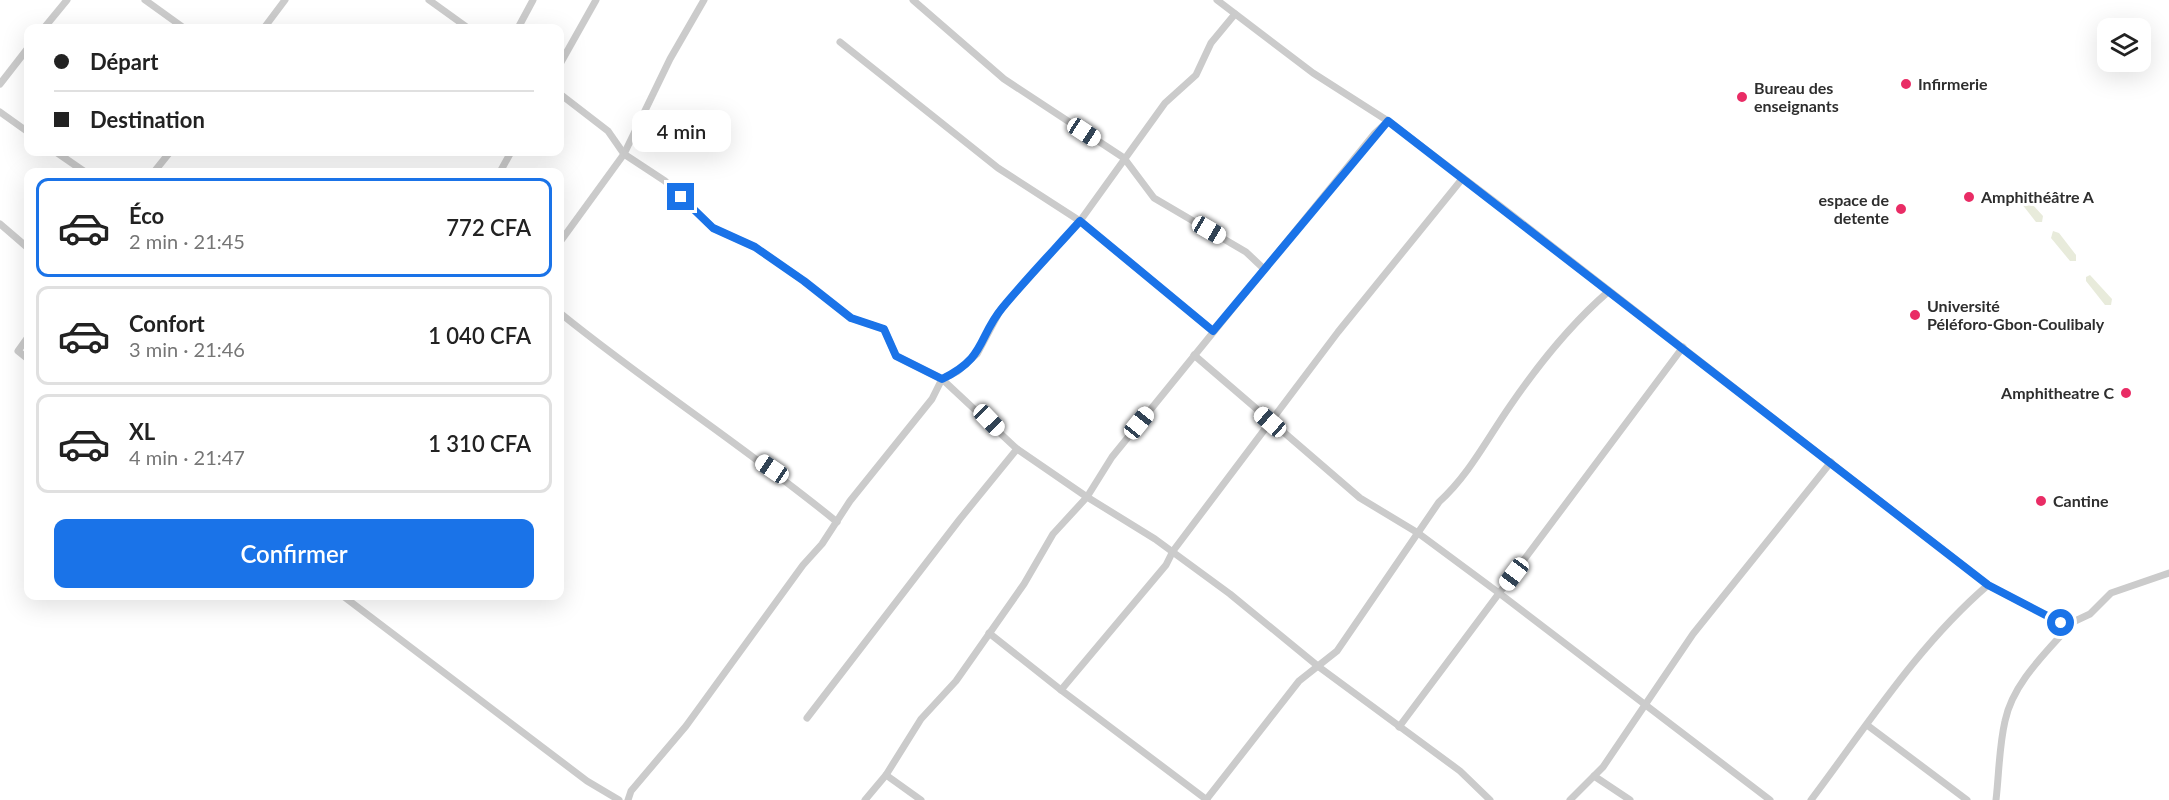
<!DOCTYPE html>
<html lang="fr">
<meta charset="utf-8">
<style>
:root{--surface:#fff;--page:#f2f2f2;--text:#222;--muted:#767676;--line:#e0e0e0;--accent:#1a73e8}
body{margin:0;font-family:Lato,sans-serif;background:var(--page);color:var(--text);height:100vh;display:flex;flex-direction:column;font-size:22px;white-space:nowrap}
*{box-sizing:border-box;margin:0}
p{font-size:20px;color:var(--muted)}
.icon{flex:none;width:33px;height:33px;fill:none;stroke:currentColor;stroke-width:2;stroke-linecap:round;stroke-linejoin:round}
.map{position:relative;flex:1;overflow:hidden}
.details{position:absolute;left:24px;top:168px;width:540px;height:432px;display:flex;flex-direction:column;background:var(--surface);border-radius:12px;box-shadow:0 6px 24px #0002}
.details>*{flex:none}
.banner{position:absolute;left:24px;top:24px;width:540px;height:132px;border-radius:12px;box-shadow:0 6px 24px #0002;display:grid;align-content:center;height:132px;padding:0 30px;background:var(--surface)}
.tools{position:absolute;left:2097px;top:18px;display:grid;gap:12px}
.tools a{display:grid;place-items:center;width:54px;height:54px;border-radius:12px;background:var(--surface);box-shadow:0 6px 24px #0002;font-size:30px}
.end{position:absolute;width:27px;height:27px;margin:-14px;border:8px solid #1a73e8;background:#fff;box-shadow:0 0 0 3px #fff}
.from{border-radius:50%}
.bubble{position:absolute;height:42px;border-radius:12px;background:var(--surface);box-shadow:0 6px 24px #0002;font-size:20px;font-weight:600;line-height:42px;text-align:center}
.car{position:absolute;width:18px;height:36px;margin:-18px -9px;border-radius:8px;box-shadow:0 0 4px 2px #0007;background:linear-gradient(#fff 24%,#345 0 40%,#fff 0 76%,#345 0 86%,#fff 0)}
.banner b{display:flex;align-items:center;gap:21px;height:57px;font-size:22px}
.banner b+b{border-top:2px solid var(--line)}
.banner i{width:15px;height:15px;background:var(--text)}
ul{padding:10px 0 0;list-style:none}
li{display:flex;align-items:center;gap:18px;height:99px;margin:0 12px 9px;padding:0 18px;border:3px solid var(--line);border-radius:12px}
li div{flex:1}
li b{display:block;font-size:22px}
li em{font-style:normal;font-weight:600}
li.current{border-color:var(--accent)}
li>.icon{width:54px;height:54px;stroke-width:1.5}
.cta{display:flex;gap:12px;margin-top:auto;padding:12px 30px}
.cta a{flex:1;height:69px;border-radius:12px;background:var(--accent);color:#fff;font-size:24px;font-weight:600;line-height:69px;text-align:center}
.map>svg:first-child{display:block}
</style>
<div class="map">
<svg width="2169" height="800" viewBox="0 0 2169 800">
<rect width="100%" height="100%" fill="#fff"/>
<g fill="#e8ebdb">
<path d="M2021,192L2043,216L2042,222H2036L2018,199L2016,195Z"/>
<path d="M2053,231L2059,233L2076,255V261H2070L2051,238Z"/>
<path d="M2090,275L2112,299L2111,305H2105L2086,281V277Z"/>
</g>
<g fill="none" stroke-linecap="round" stroke-linejoin="round">
<g stroke="#cbcbcb" stroke-width="7">
<path d="M145,0L184,28"/>
<path d="M429,0L468,28"/>
<path d="M913,0L1004,79L1124,158L1154,198L1246,252L1264,269"/>
<path d="M1217,0L1313,73L1388,121L1499,205L1988,585L2061,623L2073,622L2090,614L2111,593L2169,573"/>
<path d="M44,28L67,0"/>
<path d="M264,28L285,0"/>
<path d="M518,28L533,0"/>
<path d="M840,42L998,168L1080,221L1213,331"/>
<path d="M560,64L596,0"/>
<path d="M0,84L28,48"/>
<path d="M560,94L608,131L624,154L665,181L713,228L755,247L804,281L851,318L884,329L896,356L942,379L1017,449L1087,497L1155,539L1230,594L1319,667L1460,771L1490,800"/>
<path d="M0,112L28,132"/>
<path d="M56,152L85,172"/>
<path d="M154,172L170,152"/>
<path d="M500,172L511,152"/>
<path d="M0,224L28,248"/>
<path d="M560,242L624,154L670,59L704,0"/>
<path d="M560,313C650,386 747,448 837,522"/>
<path d="M28,337L18,351L28,359"/>
<path d="M1194,355L1360,498L1418,533L1499,593L1770,800"/>
<path d="M343,596L587,781L619,800"/>
<path d="M989,633L1061,690L1207,800"/>
<path d="M1061,690L1166,565L1173,551L1338,332L1462,179"/>
<path d="M807,718L960,519L1017,449"/>
<path d="M1867,725L1967,800"/>
<path d="M1399,727L1683,347"/>
<path d="M886,775L921,800"/>
<path d="M1594,776L1630,800"/>
<path d="M628,800L631,791L686,726L803,565L822,544L850,501L932,399L942,379L958,371L977,354L1001,309L1080,221L1165,103L1196,75L1211,43L1235,14"/>
<path d="M865,800L886,775L921,719L956,681L1024,584L1053,534L1087,497L1112,457L1375,133L1388,121"/>
<path d="M1206,800L1299,681L1337,651L1439,502C1469,475 1487,439 1510,406C1538,365 1572,323 1609,291"/>
<path d="M1570,800L1603,767L1693,634L1831,462"/>
<path d="M1811,800C1866,727 1918,645 1988,585"/>
<path d="M1996,800C1999,774 1999,747 2005,721C2013,682 2048,651 2073,622"/>
</g>
</g>
<g fill="none" stroke-linecap="round" stroke-linejoin="round">
<path stroke="#1a73e8" stroke-width="8" d="M681,197L713,228L755,247L804,281L851,318L884,329L896,356L942,379C987,357 977,338 1003,307C1027,278 1054,250 1080,221L1213,331L1388,121L1988,585L2061,623"/>
</g>
<g fill="#e92c65" stroke="#fff" stroke-width="2">
<circle cx="1906" cy="84" r="6"/>
<circle cx="1742" cy="97" r="6"/>
<circle cx="1969" cy="197" r="6"/>
<circle cx="1901" cy="209" r="6"/>
<circle cx="1915" cy="315" r="6"/>
<circle cx="2126" cy="393" r="6"/>
<circle cx="2041" cy="501" r="6"/>
</g>
<g text-anchor="middle" stroke-width="6" stroke-linejoin="round" paint-order="stroke">
<g font-size="16" font-weight="bold" fill="#2e2e2e" stroke="#fff" text-anchor="start">
<text x="1918" y="90">Infirmerie</text>
<text x="1754" y="94">Bureau des<tspan x="1754" dy="18">enseignants</tspan></text>
<text x="1981" y="203">Amphithéâtre A</text>
<text x="1889" y="206" text-anchor="end">espace de<tspan x="1889" dy="18">detente</tspan></text>
<text x="1927" y="312">Université<tspan x="1927" dy="18">Péléforo-Gbon-Coulibaly</tspan></text>
<text x="2114" y="399" text-anchor="end">Amphitheatre C</text>
<text x="2053" y="507">Cantine</text>
</g>
</g>
</svg>
<div class="tools">
<a><svg class="icon" aria-label="layers" viewBox="0 0 24 24"><path d="M12 4l9 5-9 5-9-5zM3 14l9 5 9-5"/></svg></a>
</div>
<i class="end from" style="left:2061px;top:623px"></i>
<i class="end" style="left:681px;top:197px"></i>
<div class="bubble" style="left:632px;top:110px;width:99px">4 min</div>
<i class="car" style="left:1084px;top:132px;rotate:123deg"></i>
<i class="car" style="left:1209px;top:230px;rotate:120deg"></i>
<i class="car" style="left:989px;top:420px;rotate:136deg"></i>
<i class="car" style="left:1270px;top:422px;rotate:311deg"></i>
<i class="car" style="left:1139px;top:423px;rotate:39deg"></i>
<i class="car" style="left:772px;top:469px;rotate:304deg"></i>
<i class="car" style="left:1514px;top:574px;rotate:217deg"></i>
<div class="banner">
<b><i class="from"></i>Départ</b>
<b><i></i>Destination</b>
</div>
<section class="details">
<ul>
<li class="current"><svg class="icon" aria-label="car" viewBox="0 0 24 24"><path d="M5 17H2v-5l4-1 3-4h7l3 4 3 1v5h-3M9 17h6M6 11h13"/><circle cx="7" cy="17" r="2"/><circle cx="17" cy="17" r="2"/></svg><div><b>Éco</b><p>2 min · 21:45</p></div><em>772 CFA</em></li>
<li><svg class="icon" aria-label="car" viewBox="0 0 24 24"><path d="M5 17H2v-5l4-1 3-4h7l3 4 3 1v5h-3M9 17h6M6 11h13"/><circle cx="7" cy="17" r="2"/><circle cx="17" cy="17" r="2"/></svg><div><b>Confort</b><p>3 min · 21:46</p></div><em>1 040 CFA</em></li>
<li><svg class="icon" aria-label="car" viewBox="0 0 24 24"><path d="M5 17H2v-5l4-1 3-4h7l3 4 3 1v5h-3M9 17h6M6 11h13"/><circle cx="7" cy="17" r="2"/><circle cx="17" cy="17" r="2"/></svg><div><b>XL</b><p>4 min · 21:47</p></div><em>1 310 CFA</em></li>
</ul>
<div class="cta"><a>Confirmer</a></div>
</section>
</div>
